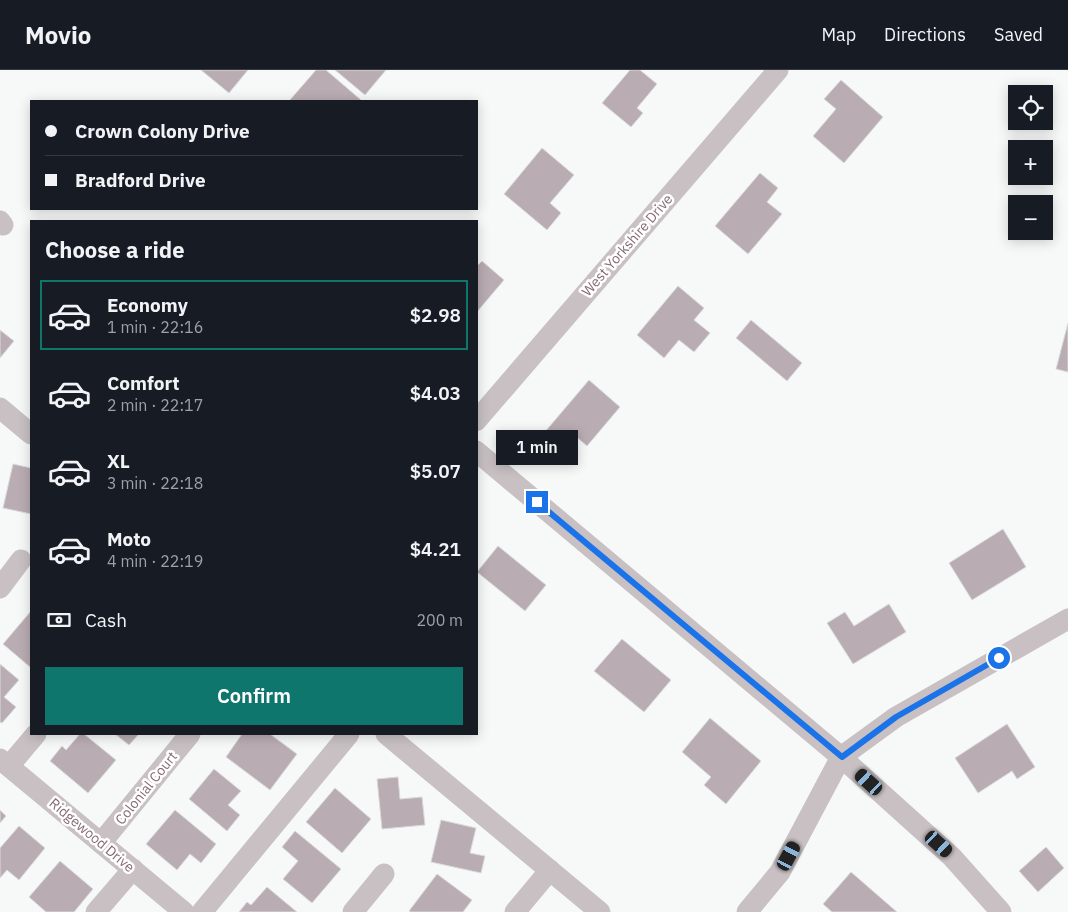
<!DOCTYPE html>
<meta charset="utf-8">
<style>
:root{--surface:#171b24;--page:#20242c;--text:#f1f3f6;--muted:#9ea1a6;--line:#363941;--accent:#0f766e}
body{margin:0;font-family:"IBM Plex Sans",sans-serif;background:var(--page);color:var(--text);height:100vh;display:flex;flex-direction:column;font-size:19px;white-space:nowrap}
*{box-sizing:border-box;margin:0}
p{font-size:16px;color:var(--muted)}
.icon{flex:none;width:28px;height:28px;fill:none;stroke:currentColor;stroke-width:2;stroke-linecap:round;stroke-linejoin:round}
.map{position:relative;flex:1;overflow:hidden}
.side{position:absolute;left:30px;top:150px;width:448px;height:515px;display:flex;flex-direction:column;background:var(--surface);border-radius:0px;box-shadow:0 2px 12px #0003}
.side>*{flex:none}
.guide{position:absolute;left:30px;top:30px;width:448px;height:110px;border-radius:0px;box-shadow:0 2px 12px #0003;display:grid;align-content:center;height:110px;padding:0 15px;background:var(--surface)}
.controls{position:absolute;left:1008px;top:15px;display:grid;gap:10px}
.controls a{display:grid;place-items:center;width:45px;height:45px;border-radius:0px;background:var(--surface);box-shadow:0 2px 12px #0003;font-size:25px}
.end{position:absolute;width:22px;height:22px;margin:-11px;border:6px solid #1a73e8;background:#fff;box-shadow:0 0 0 2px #fff}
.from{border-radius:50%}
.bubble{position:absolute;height:35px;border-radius:0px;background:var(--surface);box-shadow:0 2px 12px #0003;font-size:16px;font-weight:600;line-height:35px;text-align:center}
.car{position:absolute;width:15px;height:30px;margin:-15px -8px;border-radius:6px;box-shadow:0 0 4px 1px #0007;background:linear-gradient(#222 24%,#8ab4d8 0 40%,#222 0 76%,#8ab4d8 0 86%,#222 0)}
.guide b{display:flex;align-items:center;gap:18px;height:48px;font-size:19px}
.guide b+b{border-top:1px solid var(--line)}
.guide i{width:12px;height:12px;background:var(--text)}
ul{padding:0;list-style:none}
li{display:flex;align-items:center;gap:15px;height:70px;margin:0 10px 8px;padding:0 5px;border:2px solid transparent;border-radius:0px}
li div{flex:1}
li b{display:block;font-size:19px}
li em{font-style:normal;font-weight:600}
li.selected{border-color:var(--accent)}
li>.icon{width:45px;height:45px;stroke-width:1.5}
h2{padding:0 15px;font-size:22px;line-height:60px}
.pay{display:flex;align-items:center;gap:12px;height:55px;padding:0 15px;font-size:19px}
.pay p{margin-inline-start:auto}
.cta{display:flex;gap:10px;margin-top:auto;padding:10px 15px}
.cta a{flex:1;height:58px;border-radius:0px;background:var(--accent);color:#fff;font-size:20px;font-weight:600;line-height:58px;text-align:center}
header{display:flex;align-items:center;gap:30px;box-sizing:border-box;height:70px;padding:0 25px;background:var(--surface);border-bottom:1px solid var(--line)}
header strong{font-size:24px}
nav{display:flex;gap:28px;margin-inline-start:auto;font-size:18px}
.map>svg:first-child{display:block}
</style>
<header>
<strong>Movio</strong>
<nav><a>Map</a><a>Directions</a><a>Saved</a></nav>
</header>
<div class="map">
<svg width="1068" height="842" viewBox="0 0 1068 842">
<rect width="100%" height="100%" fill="#f7f9f9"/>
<g fill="#b9acb2" stroke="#d9dbdb">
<path d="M201,0H248L229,23Z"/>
<path d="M316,0H326L361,30L360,31H289Z"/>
<path d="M335,0H386L365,25Z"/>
<path d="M630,0H640L657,14L637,38L643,43L631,57L602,33Z"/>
<path d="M841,10L883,47L844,93L813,66L836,39L824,29Z"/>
<path d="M542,78L574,105L550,133L561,143L547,160L504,124Z"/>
<path d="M760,103L778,118L767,132L782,144L748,184L715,156Z"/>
<path d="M482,191L504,210L476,243V197Z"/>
<path d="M678,216L704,238L694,250L710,263L694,282L679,270L664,288L637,265Z"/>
<path d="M751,250L802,293L787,311L736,268Z"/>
<path d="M1068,253V302L1056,299Z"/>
<path d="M0,260L14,271L0,288Z"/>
<path d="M589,310L620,337L587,376L573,364L561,378L544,363Z"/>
<path d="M13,394L31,398V444L3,438Z"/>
<path d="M1003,459L1026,497L972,530L949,493Z"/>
<path d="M498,476L546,515L525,541L477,502Z"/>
<path d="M889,534L906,562L853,594L827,553L845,542L854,556Z"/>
<path d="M31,541V596L30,597L3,574Z"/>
<path d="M622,569L671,610L644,642L594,601Z"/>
<path d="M0,594L19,610L4,627L16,637L2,653L0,652Z"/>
<path d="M710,648L761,691L726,734L704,715L711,707L682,682Z"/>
<path d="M1007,654L1035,697L1017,709L1012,701L978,723L955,688Z"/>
<path d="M80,664H84L116,690L88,723L50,691L62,676L66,680Z"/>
<path d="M115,664H139L129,675Z"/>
<path d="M242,664H270L297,684L270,720L226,687Z"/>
<path d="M214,699L241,721L228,735L240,745L227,761L189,729Z"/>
<path d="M398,707L400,729L422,727L425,755L382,759L377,709Z"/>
<path d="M335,718L371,749L342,783L306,752Z"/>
<path d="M0,740L6,746L0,753Z"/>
<path d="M175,740L216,774L201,793L190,784L177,800L146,774Z"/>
<path d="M441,750L476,758L470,783L485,786L481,803L431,792Z"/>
<path d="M19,756L45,778L19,810L7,800L0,808V778Z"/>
<path d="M295,761L341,799L312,833L283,809L298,791L282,777Z"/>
<path d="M1046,777L1064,798L1038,822L1019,801Z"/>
<path d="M60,791L93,819L74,842H46L29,827Z"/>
<path d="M851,802L897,842H832L823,834Z"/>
<path d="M437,804L472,830L463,842H411L409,841Z"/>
<path d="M267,817L297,842H239L247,832L251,835Z"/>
</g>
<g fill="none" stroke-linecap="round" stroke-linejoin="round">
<g stroke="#c8c0c3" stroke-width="21">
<path d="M0,151L3,155"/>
<path d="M0,338L31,364"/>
<path d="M476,351L778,0"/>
<path d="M476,381L841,687L952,787L1001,842"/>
<path d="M0,518L21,490"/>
<path d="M386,664L600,842"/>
<path d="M0,689L184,842"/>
<path d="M9,696L36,664"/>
<path d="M101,773L190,664"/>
<path d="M96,842L133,799"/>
<path d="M202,842L349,664"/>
<path d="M353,842L384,804"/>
<path d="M515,842L550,800"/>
<path d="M747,842L780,802L841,687L896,647L1068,549"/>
</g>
</g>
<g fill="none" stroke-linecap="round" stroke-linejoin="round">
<path stroke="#1a73e8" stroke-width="6" d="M537,432L842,687L896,647L999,588"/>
</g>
<g text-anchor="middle" stroke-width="5" stroke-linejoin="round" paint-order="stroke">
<g font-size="14" fill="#866a75" stroke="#fff">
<text transform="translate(627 175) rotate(-49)" y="5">West Yorkshire Drive</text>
<text transform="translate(146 718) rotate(-51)" y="5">Colonial Court</text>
<text transform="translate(92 765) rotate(40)" y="5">Ridgewood Drive</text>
</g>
</g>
</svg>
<div class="controls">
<a><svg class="icon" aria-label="locate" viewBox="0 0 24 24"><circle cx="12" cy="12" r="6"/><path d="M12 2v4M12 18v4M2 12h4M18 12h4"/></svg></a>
<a>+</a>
<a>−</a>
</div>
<i class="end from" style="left:999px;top:588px"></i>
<i class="end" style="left:537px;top:432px"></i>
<div class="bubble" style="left:496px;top:360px;width:82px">1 min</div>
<i class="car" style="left:869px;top:712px;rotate:312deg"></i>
<i class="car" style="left:939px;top:774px;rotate:132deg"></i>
<i class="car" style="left:789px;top:786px;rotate:28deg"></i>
<div class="guide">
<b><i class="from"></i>Crown Colony Drive</b>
<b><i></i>Bradford Drive</b>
</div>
<section class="side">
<h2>Choose a ride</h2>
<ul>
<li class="selected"><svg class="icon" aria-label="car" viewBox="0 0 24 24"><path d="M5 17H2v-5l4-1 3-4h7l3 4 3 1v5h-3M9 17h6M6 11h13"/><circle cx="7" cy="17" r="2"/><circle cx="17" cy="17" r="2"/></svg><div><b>Economy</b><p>1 min · 22:16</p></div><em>$2.98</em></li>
<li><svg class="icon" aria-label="car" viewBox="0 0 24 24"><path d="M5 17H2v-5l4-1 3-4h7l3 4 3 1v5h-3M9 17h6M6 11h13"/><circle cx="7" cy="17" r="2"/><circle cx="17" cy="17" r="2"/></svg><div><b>Comfort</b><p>2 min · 22:17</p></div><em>$4.03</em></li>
<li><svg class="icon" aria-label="car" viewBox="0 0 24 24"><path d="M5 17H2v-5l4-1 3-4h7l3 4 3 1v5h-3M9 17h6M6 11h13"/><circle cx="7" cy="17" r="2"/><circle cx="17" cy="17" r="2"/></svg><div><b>XL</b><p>3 min · 22:18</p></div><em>$5.07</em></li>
<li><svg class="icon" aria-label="car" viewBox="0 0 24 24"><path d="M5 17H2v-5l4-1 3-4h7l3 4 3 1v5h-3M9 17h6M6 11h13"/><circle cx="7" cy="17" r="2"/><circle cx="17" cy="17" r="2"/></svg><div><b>Moto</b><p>4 min · 22:19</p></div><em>$4.21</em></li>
</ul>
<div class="pay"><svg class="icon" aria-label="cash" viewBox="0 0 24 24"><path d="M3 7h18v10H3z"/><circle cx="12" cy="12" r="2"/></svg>Cash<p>200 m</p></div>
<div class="cta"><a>Confirm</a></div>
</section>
</div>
